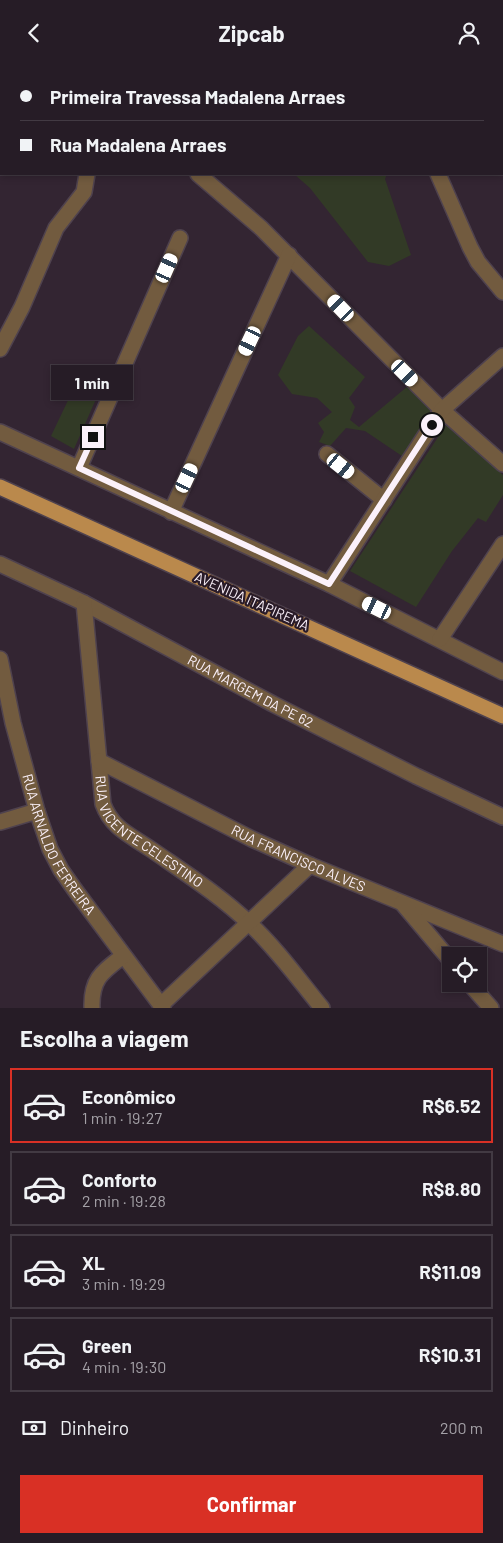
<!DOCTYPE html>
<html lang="pt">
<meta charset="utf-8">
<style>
:root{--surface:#261c26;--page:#2e252e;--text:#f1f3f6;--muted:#a4a1a7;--line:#423a43;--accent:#d93025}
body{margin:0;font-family:Barlow,sans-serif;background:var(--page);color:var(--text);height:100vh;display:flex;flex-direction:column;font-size:19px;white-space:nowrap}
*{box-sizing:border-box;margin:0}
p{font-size:16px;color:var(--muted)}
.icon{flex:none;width:28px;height:28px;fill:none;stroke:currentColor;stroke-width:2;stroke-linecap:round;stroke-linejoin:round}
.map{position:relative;height:943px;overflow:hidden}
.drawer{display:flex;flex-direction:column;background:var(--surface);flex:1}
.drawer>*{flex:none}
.hud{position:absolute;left:0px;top:0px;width:504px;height:110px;box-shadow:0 2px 8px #0003,0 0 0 1px var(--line);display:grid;align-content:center;height:110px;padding:0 20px;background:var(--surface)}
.controls{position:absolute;left:442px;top:882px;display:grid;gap:10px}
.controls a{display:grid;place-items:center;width:45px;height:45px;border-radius:0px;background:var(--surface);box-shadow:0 2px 8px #0003,0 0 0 1px var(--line);font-size:25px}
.end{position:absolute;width:22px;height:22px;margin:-11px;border:6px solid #fbf1fa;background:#111;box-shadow:0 0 0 2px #111}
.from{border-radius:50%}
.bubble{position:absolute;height:35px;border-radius:0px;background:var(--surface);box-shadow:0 2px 8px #0003,0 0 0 1px var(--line);font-size:16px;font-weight:700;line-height:35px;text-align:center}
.car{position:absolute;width:15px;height:30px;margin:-15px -8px;border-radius:6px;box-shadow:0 0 4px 1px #0007;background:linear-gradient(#fff 24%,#345 0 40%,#fff 0 76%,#345 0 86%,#fff 0)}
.hud b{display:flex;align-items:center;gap:18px;height:48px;font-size:19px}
.hud b+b{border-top:1px solid var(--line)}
.hud i{width:12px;height:12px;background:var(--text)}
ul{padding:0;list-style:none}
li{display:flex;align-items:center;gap:15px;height:75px;margin:0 10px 8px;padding:0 10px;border:2px solid var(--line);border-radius:0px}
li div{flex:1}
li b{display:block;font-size:19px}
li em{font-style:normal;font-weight:700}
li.selected{border-color:var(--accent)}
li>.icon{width:45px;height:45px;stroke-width:1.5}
h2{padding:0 20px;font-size:22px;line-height:60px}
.pay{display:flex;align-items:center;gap:12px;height:55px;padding:0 20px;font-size:19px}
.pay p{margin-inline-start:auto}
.action{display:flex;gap:10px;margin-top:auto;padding:10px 20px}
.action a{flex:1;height:58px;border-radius:0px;background:var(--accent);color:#fff;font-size:20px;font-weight:700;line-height:58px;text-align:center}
header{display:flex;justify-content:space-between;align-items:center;height:65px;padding:0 20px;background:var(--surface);font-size:22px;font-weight:700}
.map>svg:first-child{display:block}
</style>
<header><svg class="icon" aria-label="back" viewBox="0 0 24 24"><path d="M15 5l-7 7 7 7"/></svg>Zipcab<svg class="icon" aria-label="person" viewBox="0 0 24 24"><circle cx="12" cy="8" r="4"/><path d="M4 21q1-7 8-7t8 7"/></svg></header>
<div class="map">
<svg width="503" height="943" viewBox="0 0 503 943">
<rect width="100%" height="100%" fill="#332532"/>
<g fill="#323a26">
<path d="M232,0H471V1H233Z"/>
<path d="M294,109H387L385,114L411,190L389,201L368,197L310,123Z"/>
<path d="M309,261L365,312L349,333L355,342L350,355L359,362L408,321L434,344L402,391L365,366L346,363L330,381L319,377L324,367L318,358L332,347L317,333L292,329L278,310L298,271Z"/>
<path d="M82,306L104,316L74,384L51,371Z"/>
<path d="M446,360L503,410V430L486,457L478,453L452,486L416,542L350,506Z"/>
</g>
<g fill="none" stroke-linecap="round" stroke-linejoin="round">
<g stroke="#4f424e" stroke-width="18">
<g id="street">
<path d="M48,0V1"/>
<path d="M71,0L73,1"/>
<path d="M198,109L261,163L442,345L503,399"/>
<path d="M438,109L470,182L478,197L503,227"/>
<path d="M0,284L22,242L56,163L84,127L87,109"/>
<path d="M0,367L329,519L503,607"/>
<path d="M327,389L384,435"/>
<path d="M79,403L180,173"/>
<path d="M171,447L289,190"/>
<path id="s1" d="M0,499L84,538L273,639L416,711L503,752"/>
<path d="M329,519L442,345L503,291"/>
<path id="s2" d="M84,538L103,739C112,764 132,771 152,785C185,808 221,831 250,859C277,884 299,915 322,943"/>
<path d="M440,574L503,479"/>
<path id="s3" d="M0,594L13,658L37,746L50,784L61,805L75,825L163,943"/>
<path id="s4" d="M99,696L252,774L310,800L503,879"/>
<path d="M0,757L37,746"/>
<path d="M402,838L451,896"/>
<path d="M470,919L491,943"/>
<path d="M161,940L310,800"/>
<path d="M92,943C91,914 102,907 123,891"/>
</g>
</g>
<g stroke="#4f424e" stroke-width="18">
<path id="primary" d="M0,422L503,651"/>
</g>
<use href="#street" stroke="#725b3f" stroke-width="15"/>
<use href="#primary" stroke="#ba894c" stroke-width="15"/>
</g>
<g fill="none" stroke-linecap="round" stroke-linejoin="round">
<path stroke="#fbf1fa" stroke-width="6" d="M93,372L79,403L329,519L432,360"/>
</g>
<g text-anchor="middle" stroke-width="4.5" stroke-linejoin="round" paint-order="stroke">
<g font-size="14" fill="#fbf1fa" stroke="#291b28">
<text transform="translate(252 536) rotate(24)" y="5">AVENIDA ITAPIREMA</text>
<text dy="5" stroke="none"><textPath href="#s1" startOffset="281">RUA MARGEM DA PE 62</textPath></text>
<text dy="5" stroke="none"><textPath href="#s2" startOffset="252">RUA VICENTE CELESTINO</textPath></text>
<text dy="5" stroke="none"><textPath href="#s3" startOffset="196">RUA ARNALDO FERREIRA</textPath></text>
<text dy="5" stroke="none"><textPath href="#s4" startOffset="222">RUA FRANCISCO ALVES</textPath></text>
</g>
</g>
</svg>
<div class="controls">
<a><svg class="icon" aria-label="locate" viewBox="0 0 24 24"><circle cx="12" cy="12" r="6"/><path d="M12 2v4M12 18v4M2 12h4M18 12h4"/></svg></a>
</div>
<i class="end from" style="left:432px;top:360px"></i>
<i class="end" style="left:93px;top:372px"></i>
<div class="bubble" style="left:51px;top:300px;width:82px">1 min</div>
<i class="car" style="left:167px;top:203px;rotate:24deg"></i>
<i class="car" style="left:341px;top:243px;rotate:316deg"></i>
<i class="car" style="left:250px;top:276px;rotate:205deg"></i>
<i class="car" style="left:405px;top:308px;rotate:135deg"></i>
<i class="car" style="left:341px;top:401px;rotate:129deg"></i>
<i class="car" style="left:187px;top:413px;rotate:25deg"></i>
<i class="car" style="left:377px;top:543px;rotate:296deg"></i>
<div class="hud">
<b><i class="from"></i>Primeira Travessa Madalena Arraes</b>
<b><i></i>Rua Madalena Arraes</b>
</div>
</div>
<section class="drawer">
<h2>Escolha a viagem</h2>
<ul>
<li class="selected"><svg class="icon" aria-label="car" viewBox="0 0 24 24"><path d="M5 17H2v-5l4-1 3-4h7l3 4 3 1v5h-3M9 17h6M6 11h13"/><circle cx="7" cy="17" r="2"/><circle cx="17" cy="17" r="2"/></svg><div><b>Econômico</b><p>1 min · 19:27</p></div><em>R$6.52</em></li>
<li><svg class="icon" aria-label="car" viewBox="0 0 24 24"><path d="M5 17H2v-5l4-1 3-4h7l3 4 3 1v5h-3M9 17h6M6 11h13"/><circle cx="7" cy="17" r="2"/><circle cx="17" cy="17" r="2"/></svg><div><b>Conforto</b><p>2 min · 19:28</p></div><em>R$8.80</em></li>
<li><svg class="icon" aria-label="car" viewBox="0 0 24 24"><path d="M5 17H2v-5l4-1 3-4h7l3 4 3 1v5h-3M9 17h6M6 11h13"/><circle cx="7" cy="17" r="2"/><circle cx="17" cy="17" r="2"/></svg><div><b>XL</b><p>3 min · 19:29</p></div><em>R$11.09</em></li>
<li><svg class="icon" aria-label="car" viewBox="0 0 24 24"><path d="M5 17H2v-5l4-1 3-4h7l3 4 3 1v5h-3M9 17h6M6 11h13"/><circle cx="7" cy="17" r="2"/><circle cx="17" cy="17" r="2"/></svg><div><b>Green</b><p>4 min · 19:30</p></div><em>R$10.31</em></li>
</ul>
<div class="pay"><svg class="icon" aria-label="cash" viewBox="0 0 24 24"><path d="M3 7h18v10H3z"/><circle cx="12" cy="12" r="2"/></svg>Dinheiro<p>200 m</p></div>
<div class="action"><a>Confirmar</a></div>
</section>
